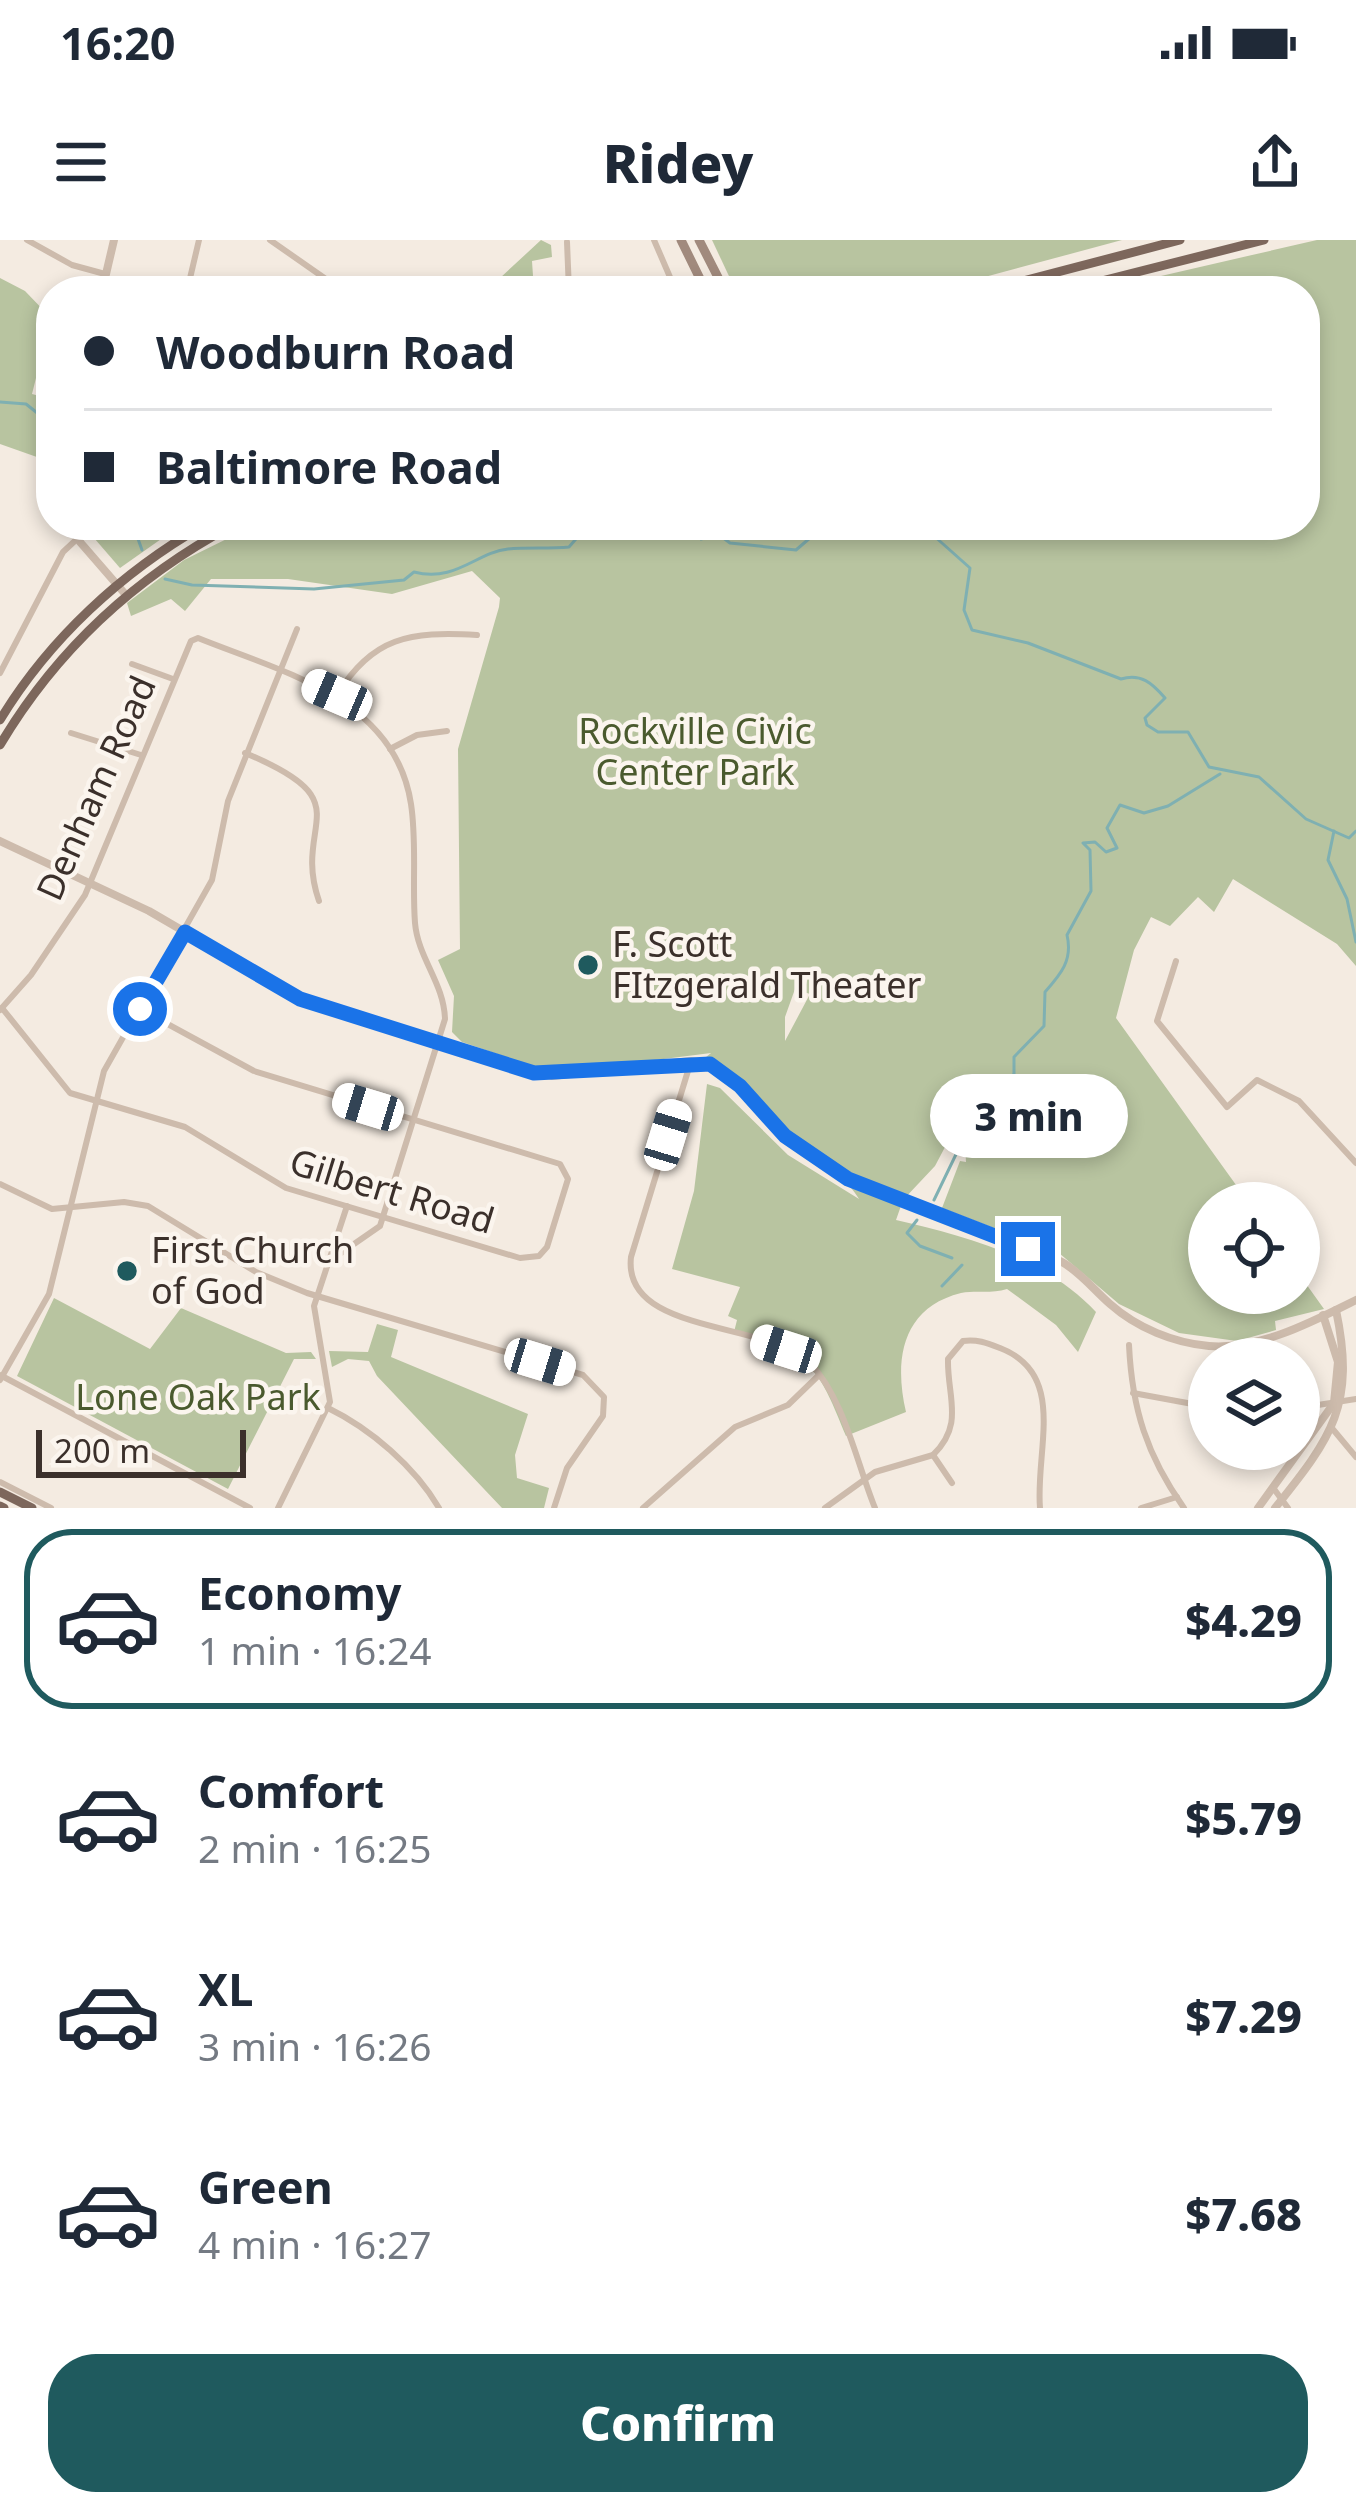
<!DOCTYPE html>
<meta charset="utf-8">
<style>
:root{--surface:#fff;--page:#f2f2f3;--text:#1f2937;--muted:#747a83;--line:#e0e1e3;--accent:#1f5a5e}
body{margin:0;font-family:"Noto Sans",sans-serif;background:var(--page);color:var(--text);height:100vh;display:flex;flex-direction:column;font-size:45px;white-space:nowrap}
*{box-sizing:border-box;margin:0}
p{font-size:39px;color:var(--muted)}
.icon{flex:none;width:66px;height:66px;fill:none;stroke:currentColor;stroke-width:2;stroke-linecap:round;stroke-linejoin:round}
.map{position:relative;height:1268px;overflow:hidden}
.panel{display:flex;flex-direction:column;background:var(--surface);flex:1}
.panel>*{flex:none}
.top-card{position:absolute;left:36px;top:36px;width:1284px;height:264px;border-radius:48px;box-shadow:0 6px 18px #0003;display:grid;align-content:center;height:264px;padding:0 48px;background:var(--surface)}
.fabs{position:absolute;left:1188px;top:942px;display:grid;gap:24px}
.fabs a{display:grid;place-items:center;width:132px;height:132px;border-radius:50%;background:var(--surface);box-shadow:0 6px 18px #0003;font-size:60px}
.scale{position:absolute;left:36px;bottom:30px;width:210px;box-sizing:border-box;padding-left:12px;border:6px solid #3b302b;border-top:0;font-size:33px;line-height:42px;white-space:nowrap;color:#3b302b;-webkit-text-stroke:9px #fbf5ee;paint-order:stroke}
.end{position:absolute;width:54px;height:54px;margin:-27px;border:15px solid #1a73e8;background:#fff;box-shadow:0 0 0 6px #fff}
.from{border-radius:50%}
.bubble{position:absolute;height:84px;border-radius:42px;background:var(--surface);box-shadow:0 6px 18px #0003;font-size:39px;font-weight:800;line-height:84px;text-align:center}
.car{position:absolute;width:36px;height:72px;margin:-36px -18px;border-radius:15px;box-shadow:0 0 9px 3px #0007;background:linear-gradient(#fff 24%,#345 0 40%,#fff 0 76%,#345 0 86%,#fff 0)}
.top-card b{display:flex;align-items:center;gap:42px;height:114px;font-size:45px}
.top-card b+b{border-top:3px solid var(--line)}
.top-card i{width:30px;height:30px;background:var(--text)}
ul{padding:21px 0 0;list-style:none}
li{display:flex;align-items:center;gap:36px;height:180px;margin:0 24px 18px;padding:0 24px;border:6px solid transparent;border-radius:48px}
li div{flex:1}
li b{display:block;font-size:45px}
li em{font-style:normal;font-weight:800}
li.active{border-color:var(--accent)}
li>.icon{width:108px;height:108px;stroke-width:1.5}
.button{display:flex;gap:24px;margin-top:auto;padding:24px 48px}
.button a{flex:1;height:138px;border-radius:48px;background:var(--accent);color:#fff;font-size:48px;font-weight:800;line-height:138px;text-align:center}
.status{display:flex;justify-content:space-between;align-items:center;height:84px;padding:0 60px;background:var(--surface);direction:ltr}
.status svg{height:33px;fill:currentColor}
header{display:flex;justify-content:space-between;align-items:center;height:156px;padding:0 48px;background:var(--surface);font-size:54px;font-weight:800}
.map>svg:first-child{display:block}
</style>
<div class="status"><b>16:20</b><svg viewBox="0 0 49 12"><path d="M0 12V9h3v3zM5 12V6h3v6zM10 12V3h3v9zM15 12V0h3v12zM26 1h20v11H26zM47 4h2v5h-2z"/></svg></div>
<header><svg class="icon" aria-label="menu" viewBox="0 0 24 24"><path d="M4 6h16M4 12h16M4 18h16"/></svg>Ridey<svg class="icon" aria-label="share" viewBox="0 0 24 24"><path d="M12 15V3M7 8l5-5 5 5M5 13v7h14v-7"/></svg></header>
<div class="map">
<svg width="1356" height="1268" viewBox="0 0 1356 1268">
<rect width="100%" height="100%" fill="#f4ebe1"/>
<g fill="#b8c4a0" fill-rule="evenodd">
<path d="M541,0L551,5L552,17L532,21L534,51H486Z"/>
<path d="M712,0H1122L933,51H736Z"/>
<path d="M1317,0H1356V726L1337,704L1233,639L1214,672L1198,657L1170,686L1151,677L1134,710L1116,778L1249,963H1209V1053H1299V1034L1324,1069L1275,1081L1276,1090L1237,1101L1179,1093L1119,1064L1059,1013L942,968L960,921L966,922L963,873L935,926L903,960L896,980C965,996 1045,1017 1096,1072L1078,1112L1056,1085L1007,1049C992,1054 976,1050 961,1053C901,1068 894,1121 906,1172L846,1196C816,1120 810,1117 734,1092L737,1080L728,1076L740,1047L672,1029L694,951L707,844L720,848L788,915L859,959C847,938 828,930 810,915C772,882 744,848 700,822L711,813L553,833L462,802L452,792L454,756L438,720L460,709L458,509L499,367L500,358L472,331L392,354L288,339H211L185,371L171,359L131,376L127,363L184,320L255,285H1305V51H1096ZM800,735L808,737L804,752L810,754L785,801V777Z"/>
<path d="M0,38L25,51L51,78L32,154L51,159V222L0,204Z"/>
<path d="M90,285H181L120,328L88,291Z"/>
<path d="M54,1058L150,1109L181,1068L286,1113L311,1112L316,1119H294L228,1249L17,1136Z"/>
<path d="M377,1084L398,1090L391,1117L528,1174L515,1215L517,1238L549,1248L544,1268H502L377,1136L369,1121L348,1119L332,1127L329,1111L368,1112Z"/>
</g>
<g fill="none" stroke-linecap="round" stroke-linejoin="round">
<g stroke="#7fb0b2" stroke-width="3">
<path d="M0,162L26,164L51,184"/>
<path d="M133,285L142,310"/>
<path d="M694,285L701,299L718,294L730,303L796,310L825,285"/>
<path d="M944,285L933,295L970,328L964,370L972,390L1028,403L1121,439C1141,433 1152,443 1165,458L1145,478L1147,485L1158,492H1188L1209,527L1259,537L1306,579L1349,598L1356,591"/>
<path d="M165,339L192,345L314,349L404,340L414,332C455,343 477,312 508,309C528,307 549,309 569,307L588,285"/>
<path d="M1334,591L1328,620L1347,659L1356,702"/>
<path d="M934,960L974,877L1014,834V817L1044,786L1045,752C1061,734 1073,720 1067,695L1091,651L1090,610L1083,603L1095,602L1106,612L1117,608L1107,588L1120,565L1144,573L1168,566L1220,534"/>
<path d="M917,980L907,993L920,1006L952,1018"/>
<path d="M942,1046L962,1025"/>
</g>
<g stroke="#cdbbac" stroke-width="6">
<path d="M27,0L72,25L105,34"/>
<path d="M270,0L343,51"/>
<path d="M654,0L676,51"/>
<path d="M567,2L569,51"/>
<path d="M187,51L199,0"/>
<path d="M132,424L173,439"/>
<path d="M0,433L63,312L78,298"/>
<path d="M337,455C372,397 410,391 477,395"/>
<path d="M71,493L141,515"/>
<path d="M390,509L417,495L447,491"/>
<path d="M245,513C366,563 291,581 319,661"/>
<path d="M1176,721L1157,781L1227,867L1257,840L1299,861L1356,923"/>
<path d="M2,768L70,853L185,887L286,948L520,1018L539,1016L547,1007L568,939L560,924L254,831L140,769"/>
<path d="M0,770L31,735L85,655L191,401L198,398C282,432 395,458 411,564C417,603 412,644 415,683C418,718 444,743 445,779L380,986L331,1020"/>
<path d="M691,821L631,1017C622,1095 768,1081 810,1123C844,1158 857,1224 875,1268"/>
<path d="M0,944L52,969L124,962L148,966L256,1032L307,1053L583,1135L604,1157L603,1176L567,1228L554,1268"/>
<path d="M1129,1105C1132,1169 1147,1216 1184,1268"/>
<path d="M0,1135L250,1268"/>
<path d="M0,1140L49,1054L104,831L212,640L228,561L297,389"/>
<path d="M1133,1153L1209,1167"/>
<path d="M328,1168C371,1189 415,1227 439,1268"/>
<path d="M1299,1168L1356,1159"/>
<path d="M1331,1187L1356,1217"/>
<path d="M933,1215L952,1243"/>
<path d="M0,1242L51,1268"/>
<path d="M1274,1249L1288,1268"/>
<path d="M278,1268L330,1162L314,1066L347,966"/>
<path d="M643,1268L735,1187L788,1165L819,1135"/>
<path d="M825,1268L875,1232L933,1215C965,1184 947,1157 948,1119L963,1101C977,1099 987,1103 1000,1108C1068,1134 1035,1210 1040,1268"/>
<path d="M1141,1268L1177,1257"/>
</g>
<g stroke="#cdbbac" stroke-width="8">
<path d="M102,51L114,0"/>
<path d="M78,285L80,302L126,355"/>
<path d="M0,601L149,671L300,759L552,836L691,821C743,827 771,886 810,915C883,970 982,981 1062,1022C1080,1032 1094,1050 1110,1064C1137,1088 1174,1103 1209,1106C1259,1110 1312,1082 1356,1060"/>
<path d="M1258,1268L1334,1163L1338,1122L1323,1075"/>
<path d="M1275,1268C1332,1197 1356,1165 1336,1070"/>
</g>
<g stroke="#a18a7d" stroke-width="9">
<path d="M681,0L706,51"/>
<path d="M699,0L725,51"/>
</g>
<g stroke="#7d675c" stroke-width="9">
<path d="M985,51L1180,0"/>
<path d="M1062,51L1264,0"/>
<path d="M0,480C49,399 122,332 204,285"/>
<path d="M0,505C57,409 136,337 233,285"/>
<path d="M0,1252L32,1268"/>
<path d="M0,1266L4,1268"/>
</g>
</g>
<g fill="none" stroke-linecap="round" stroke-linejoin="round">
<path stroke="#1a73e8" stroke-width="15" d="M140,769L185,692L300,759L534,833L710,824L740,846L785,896L848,939L1028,1009"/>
</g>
<g fill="#1f5a5e" stroke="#fbf5ee" stroke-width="4.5">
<circle cx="588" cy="725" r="12"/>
<circle cx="127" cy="1031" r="12"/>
</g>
<g text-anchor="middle" stroke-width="9" stroke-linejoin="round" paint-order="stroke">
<g font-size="36" fill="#4a5a2e" stroke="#fbf5ee">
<text x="695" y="504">Rockville Civic<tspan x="695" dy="41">Center Park</tspan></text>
<text x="198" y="1170">Lone Oak Park</text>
</g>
<g font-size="36" fill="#3b302b" stroke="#fbf5ee">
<text transform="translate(96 548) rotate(-66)" y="13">Denham Road</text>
<text transform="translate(392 951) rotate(17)" y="13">Gilbert Road</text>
</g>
<g font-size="36" fill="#3b302b" stroke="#fbf5ee" text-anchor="start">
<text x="612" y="717">F. Scott<tspan x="612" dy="41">FItzgerald Theater</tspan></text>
<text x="151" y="1023">First Church<tspan x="151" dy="41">of God</tspan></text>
</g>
</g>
</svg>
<div class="fabs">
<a><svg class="icon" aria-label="locate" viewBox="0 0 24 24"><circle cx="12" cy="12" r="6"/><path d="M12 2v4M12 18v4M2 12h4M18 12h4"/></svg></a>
<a><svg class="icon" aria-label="layers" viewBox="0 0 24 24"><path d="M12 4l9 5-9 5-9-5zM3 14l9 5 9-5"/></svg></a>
</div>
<div class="scale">200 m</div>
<i class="end from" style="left:140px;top:769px"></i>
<i class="end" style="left:1028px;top:1009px"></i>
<div class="bubble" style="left:930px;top:834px;width:198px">3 min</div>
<i class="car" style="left:337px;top:455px;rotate:293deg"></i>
<i class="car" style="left:368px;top:867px;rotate:287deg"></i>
<i class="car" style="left:668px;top:895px;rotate:17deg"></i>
<i class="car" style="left:786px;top:1109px;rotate:288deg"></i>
<i class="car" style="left:540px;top:1122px;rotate:107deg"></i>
<div class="top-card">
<b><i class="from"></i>Woodburn Road</b>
<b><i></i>Baltimore Road</b>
</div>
</div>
<section class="panel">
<ul>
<li class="active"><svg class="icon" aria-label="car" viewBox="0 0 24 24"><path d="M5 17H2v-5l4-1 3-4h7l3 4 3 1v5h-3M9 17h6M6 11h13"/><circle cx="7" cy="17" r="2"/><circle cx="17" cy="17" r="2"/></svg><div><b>Economy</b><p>1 min · 16:24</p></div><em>$4.29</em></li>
<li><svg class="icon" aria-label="car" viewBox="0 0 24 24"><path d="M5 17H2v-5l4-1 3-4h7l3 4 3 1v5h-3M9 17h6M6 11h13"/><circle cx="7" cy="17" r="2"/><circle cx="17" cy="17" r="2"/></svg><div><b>Comfort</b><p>2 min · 16:25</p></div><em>$5.79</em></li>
<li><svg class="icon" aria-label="car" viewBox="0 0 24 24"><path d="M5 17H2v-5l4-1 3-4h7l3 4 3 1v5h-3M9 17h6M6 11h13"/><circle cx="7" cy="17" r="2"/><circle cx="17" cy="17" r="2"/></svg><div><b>XL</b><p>3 min · 16:26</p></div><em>$7.29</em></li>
<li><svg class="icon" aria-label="car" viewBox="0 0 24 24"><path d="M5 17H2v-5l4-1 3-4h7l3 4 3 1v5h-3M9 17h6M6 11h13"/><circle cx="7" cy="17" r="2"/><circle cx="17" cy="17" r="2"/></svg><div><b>Green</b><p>4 min · 16:27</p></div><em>$7.68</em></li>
</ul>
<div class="button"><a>Confirm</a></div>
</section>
